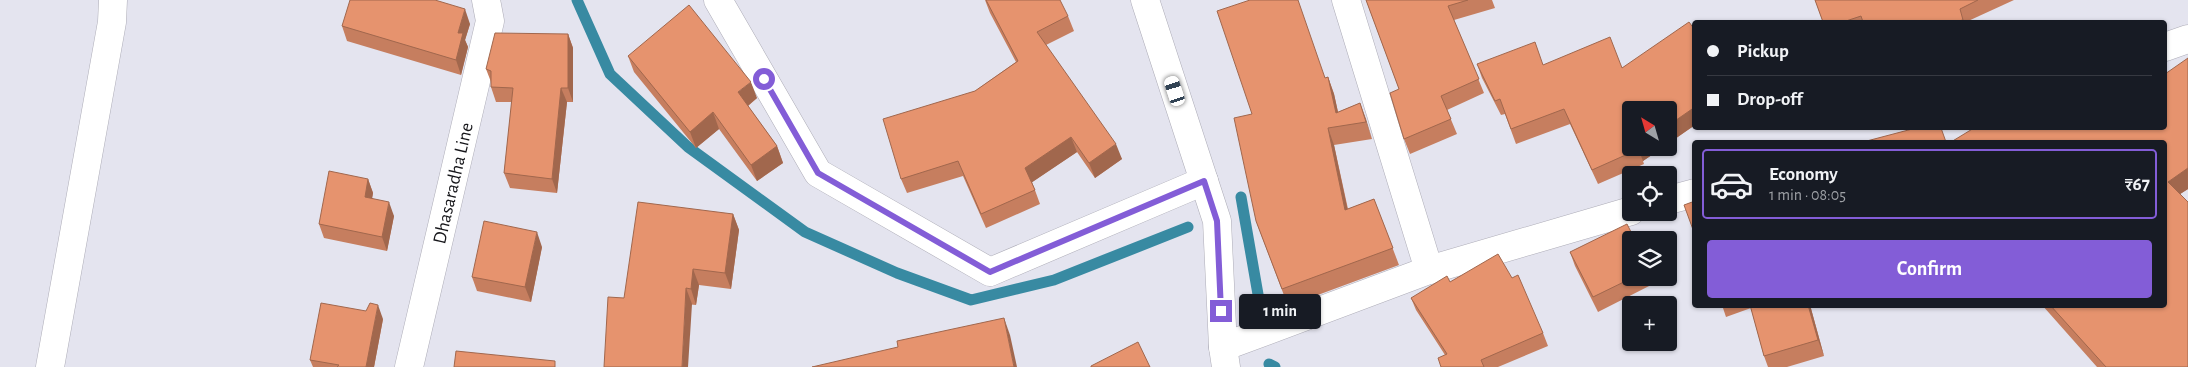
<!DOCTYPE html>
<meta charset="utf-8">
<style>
:root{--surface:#171b24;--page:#242831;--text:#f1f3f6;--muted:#9ea1a6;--line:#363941;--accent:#835dd7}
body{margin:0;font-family:"Alegreya Sans",sans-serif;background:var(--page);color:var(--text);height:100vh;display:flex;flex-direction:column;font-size:19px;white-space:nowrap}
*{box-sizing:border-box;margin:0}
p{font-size:16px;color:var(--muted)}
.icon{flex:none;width:28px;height:28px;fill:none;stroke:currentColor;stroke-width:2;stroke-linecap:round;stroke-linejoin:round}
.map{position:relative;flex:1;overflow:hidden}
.panel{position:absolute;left:1692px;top:140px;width:475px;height:168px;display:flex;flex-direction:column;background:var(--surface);border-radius:5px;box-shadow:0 1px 4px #0004}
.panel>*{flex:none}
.hud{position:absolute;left:1692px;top:20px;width:475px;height:110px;border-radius:5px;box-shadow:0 1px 4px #0004;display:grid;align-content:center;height:110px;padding:0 15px;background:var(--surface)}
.needle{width:32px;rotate:323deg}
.tools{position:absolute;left:1622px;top:101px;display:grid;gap:10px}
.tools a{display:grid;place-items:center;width:55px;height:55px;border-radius:5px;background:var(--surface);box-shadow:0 1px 4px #0004;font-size:25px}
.end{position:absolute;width:22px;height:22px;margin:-11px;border:6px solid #835dd7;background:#fff;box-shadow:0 0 0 2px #fff}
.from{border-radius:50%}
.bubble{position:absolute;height:35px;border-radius:5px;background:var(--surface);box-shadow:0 1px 4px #0004;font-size:16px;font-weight:600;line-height:35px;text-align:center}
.car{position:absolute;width:15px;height:30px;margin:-15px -8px;border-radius:6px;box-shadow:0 0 4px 1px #0007;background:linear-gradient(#fff 24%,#345 0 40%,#fff 0 76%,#345 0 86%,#fff 0)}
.hud b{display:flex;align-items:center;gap:18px;height:48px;font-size:19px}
.hud b+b{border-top:1px solid var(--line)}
.hud i{width:12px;height:12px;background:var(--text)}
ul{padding:9px 0 0;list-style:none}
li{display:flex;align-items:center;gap:15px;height:70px;margin:0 10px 8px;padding:0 5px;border:2px solid transparent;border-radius:5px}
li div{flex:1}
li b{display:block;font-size:19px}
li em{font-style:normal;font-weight:600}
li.on{border-color:var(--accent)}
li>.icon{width:45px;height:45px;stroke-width:1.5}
.button{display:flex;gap:10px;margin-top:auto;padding:10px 15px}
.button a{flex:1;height:58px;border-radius:5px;background:var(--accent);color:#fff;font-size:20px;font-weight:600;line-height:58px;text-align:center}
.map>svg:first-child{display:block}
</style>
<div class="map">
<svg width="2188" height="367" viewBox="0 0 2188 367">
<rect width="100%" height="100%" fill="#e4e4ef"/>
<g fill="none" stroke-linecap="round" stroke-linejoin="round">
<g stroke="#388aa2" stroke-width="11">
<path d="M577,0L610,74L688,147L805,232L897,273L971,300L1054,280L1188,227"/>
<path d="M1241,197L1259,300"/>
<path d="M1269,364L1275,367"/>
</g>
<g stroke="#adacb7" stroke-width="29">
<g id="minor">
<path d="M718,0L818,173L990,272L1204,181"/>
<path d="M1145,0L1217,221L1223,347L1226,367"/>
<path d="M1346,0L1429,270"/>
<path d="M2165,47L2188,39"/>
<path d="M1669,200L1695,193"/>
<path d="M1223,347L1429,270L1631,211"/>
<path d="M50,367L112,22L113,0"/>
<path id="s1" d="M409,367L490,21L486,0"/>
</g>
</g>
<use href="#minor" stroke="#fff" stroke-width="28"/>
</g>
<g fill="#c67e5f">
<path d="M985,0L1068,16L1074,31L1046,45L1122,159L1095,178L1077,152L1032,182L1040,204L986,228L963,176L907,193L901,179L975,91L1016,62L990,13Z"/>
<path d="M1366,0H1492L1495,8L1454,20L1484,93L1447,110L1457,134L1410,154L1404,139L1399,89Z"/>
<path d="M1815,0H2014L1966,22H1823Z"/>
<path d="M438,1L470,24L465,40L468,47L461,75L347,41L342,26Z"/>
<path d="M1695,30V125L1669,143V110L1631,148H1662L1643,161L1644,164L1598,184L1570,124L1516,144L1505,114L1501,115L1482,78L1477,64L1543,65L1622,68Z"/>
<path d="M568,34L573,48V102H567L557,193L510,188L504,173L512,102H496L491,87V82L486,69Z"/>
<path d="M628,56L757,98L748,106L777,146L783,163L757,181L719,129L696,148L634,72Z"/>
<path d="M2188,58V189L2180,194L2188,367H2097L2042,305H2165V128Z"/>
<path d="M1328,77L1334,94L1338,112L1360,103L1372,139L1334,145L1348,209L1374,199L1399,265L1288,306L1256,221L1325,78Z"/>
<path d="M368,179L373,193L372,198L394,216L387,251L324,238L319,224Z"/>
<path d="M733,214L739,230L731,289L699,285L696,305L624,298Z"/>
<path d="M542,247L531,302L477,291L472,277Z"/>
<path d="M1570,252L1631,278H1653L1655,283L1598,312L1575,266Z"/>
<path d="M1450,282L1543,333L1548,346L1498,367H1441L1445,355L1416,310L1411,298Z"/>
<path d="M1722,305H1810L1824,356L1787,367H1768L1764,356L1751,308L1726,317Z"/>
<path d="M383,319L374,367H313L310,360Z"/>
</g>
<g fill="#a1674d">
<path d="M465,9L470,24L465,40L468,47L461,75L456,60L458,33Z"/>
<path d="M568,34L573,48V102L568,88Z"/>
<path d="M1328,77L1334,94L1341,126L1336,113Z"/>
<path d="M751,82L757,98L744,109L738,92Z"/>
<path d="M561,88L567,102L557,193L552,179Z"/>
<path d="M1360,103L1366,119L1372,139L1366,122Z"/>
<path d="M1695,107V125L1669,143V125Z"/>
<path d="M713,112L719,129L696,148L690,132Z"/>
<path d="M1328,128L1334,145L1351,226L1345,210Z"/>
<path d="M1071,137L1077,152L1031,183L1025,168Z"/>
<path d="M1116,144L1122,159L1095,178L1089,163Z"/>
<path d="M777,146L783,163L757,181L751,165Z"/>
<path d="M1638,148H1662L1643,161Z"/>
<path d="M2188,168V189L2174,198L2168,182Z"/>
<path d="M368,179L373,193L370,211L365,197Z"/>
<path d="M389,202L394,216L387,251L382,237Z"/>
<path d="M733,214L739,230L731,289L725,273Z"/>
<path d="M537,232L542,247L531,302L525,287Z"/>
<path d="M693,269L699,285L696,305L691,289Z"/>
<path d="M686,288L692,304L688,367H682Z"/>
<path d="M378,305L383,319L374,367H366Z"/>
<path d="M1808,305H1810L1824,356L1818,340Z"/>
<path d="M1004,318L1010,335L1017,367H1014Z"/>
</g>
<g fill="#e6936e" stroke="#a1674d">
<path d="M350,0H435L465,9L458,33H463L456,60L342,26Z"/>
<path d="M986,0H1060L1068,16L1037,32L1116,144L1089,163L1071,137L1025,168L1035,190L981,214L958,161L901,179L883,119L975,91L1018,61Z"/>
<path d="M1250,0H1298L1325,78L1328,77L1336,113L1360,103L1366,122L1328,128L1345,210L1374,199L1393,248L1282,289L1256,221L1234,118L1252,114L1217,11Z"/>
<path d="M1366,0H1468L1448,6L1479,79L1441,96L1451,119L1404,139L1390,93L1399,89Z"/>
<path d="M1815,0H1978L1960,9L1963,20L1953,22H1863L1861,16L1843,22H1823Z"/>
<path d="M689,5L751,82L738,92L777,146L751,165L713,112L690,132L628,56Z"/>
<path d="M1689,22L1695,30V107L1669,125V110H1631V148H1638L1639,149L1592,170L1564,109L1511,129L1500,99L1495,101L1477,64L1535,42L1543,65L1610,37L1622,68Z"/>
<path d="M495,33L568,34V88H561L552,179L504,173L513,88L491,87V71L486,69Z"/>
<path d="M2188,58V168L2168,182L2188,202V367H2106L2050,305H2165V142H1951L1974,128H2165V74Z"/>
<path d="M1916,128H1941L1946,142H1863Z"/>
<path d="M329,171L368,179L365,197L389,202L382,237L319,224Z"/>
<path d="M1695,201V235L1684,205Z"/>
<path d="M638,202L733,214L725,273L693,269L691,289L686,288L682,367H604L608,297L624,298Z"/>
<path d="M484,221L537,232L525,287L472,277Z"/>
<path d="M1627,224L1635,240H1631L1632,278L1593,297L1570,252Z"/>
<path d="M1498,254L1512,278L1518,275L1543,333L1481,360L1484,367H1441L1438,358L1447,354L1411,298L1447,276L1450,282Z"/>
<path d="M321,303L366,311L370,303L378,305L366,367H337L339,365L310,360Z"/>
<path d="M1750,305H1808L1818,340L1764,356Z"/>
<path d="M1004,318L1014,367H812L898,347L897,341Z"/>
<path d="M1138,342L1150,367H1091V366Z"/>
<path d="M456,351L555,361V367H454Z"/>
</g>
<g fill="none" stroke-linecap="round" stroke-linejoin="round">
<path stroke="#835dd7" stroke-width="6" d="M764,79L818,173L990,272L1204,181L1217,221L1221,311"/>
</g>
<g text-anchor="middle" stroke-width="5" stroke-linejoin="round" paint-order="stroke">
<g font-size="19" fill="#16161a" stroke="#e4e4ef">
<text dy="7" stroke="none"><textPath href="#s1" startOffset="189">Dhasaradha Line</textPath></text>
</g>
</g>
</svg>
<div class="tools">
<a><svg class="needle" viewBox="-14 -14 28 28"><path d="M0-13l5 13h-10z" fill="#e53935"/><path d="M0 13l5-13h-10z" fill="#9ea1a6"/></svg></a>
<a><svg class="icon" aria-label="locate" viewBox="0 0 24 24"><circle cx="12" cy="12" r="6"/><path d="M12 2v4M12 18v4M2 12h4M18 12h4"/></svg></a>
<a><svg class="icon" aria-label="layers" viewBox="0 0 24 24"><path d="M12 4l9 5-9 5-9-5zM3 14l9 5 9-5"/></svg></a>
<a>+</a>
</div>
<i class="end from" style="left:764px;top:79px"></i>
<i class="end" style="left:1221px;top:311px"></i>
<div class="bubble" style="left:1239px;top:294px;width:82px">1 min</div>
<i class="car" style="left:1175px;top:91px;rotate:342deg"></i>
<div class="hud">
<b><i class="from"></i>Pickup</b>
<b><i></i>Drop-off</b>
</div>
<section class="panel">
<ul>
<li class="on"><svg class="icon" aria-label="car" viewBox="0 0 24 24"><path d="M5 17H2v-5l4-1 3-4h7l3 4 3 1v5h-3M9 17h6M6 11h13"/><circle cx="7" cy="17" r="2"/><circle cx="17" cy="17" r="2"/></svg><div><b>Economy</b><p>1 min · 08:05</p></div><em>₹67</em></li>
</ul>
<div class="button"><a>Confirm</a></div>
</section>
</div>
